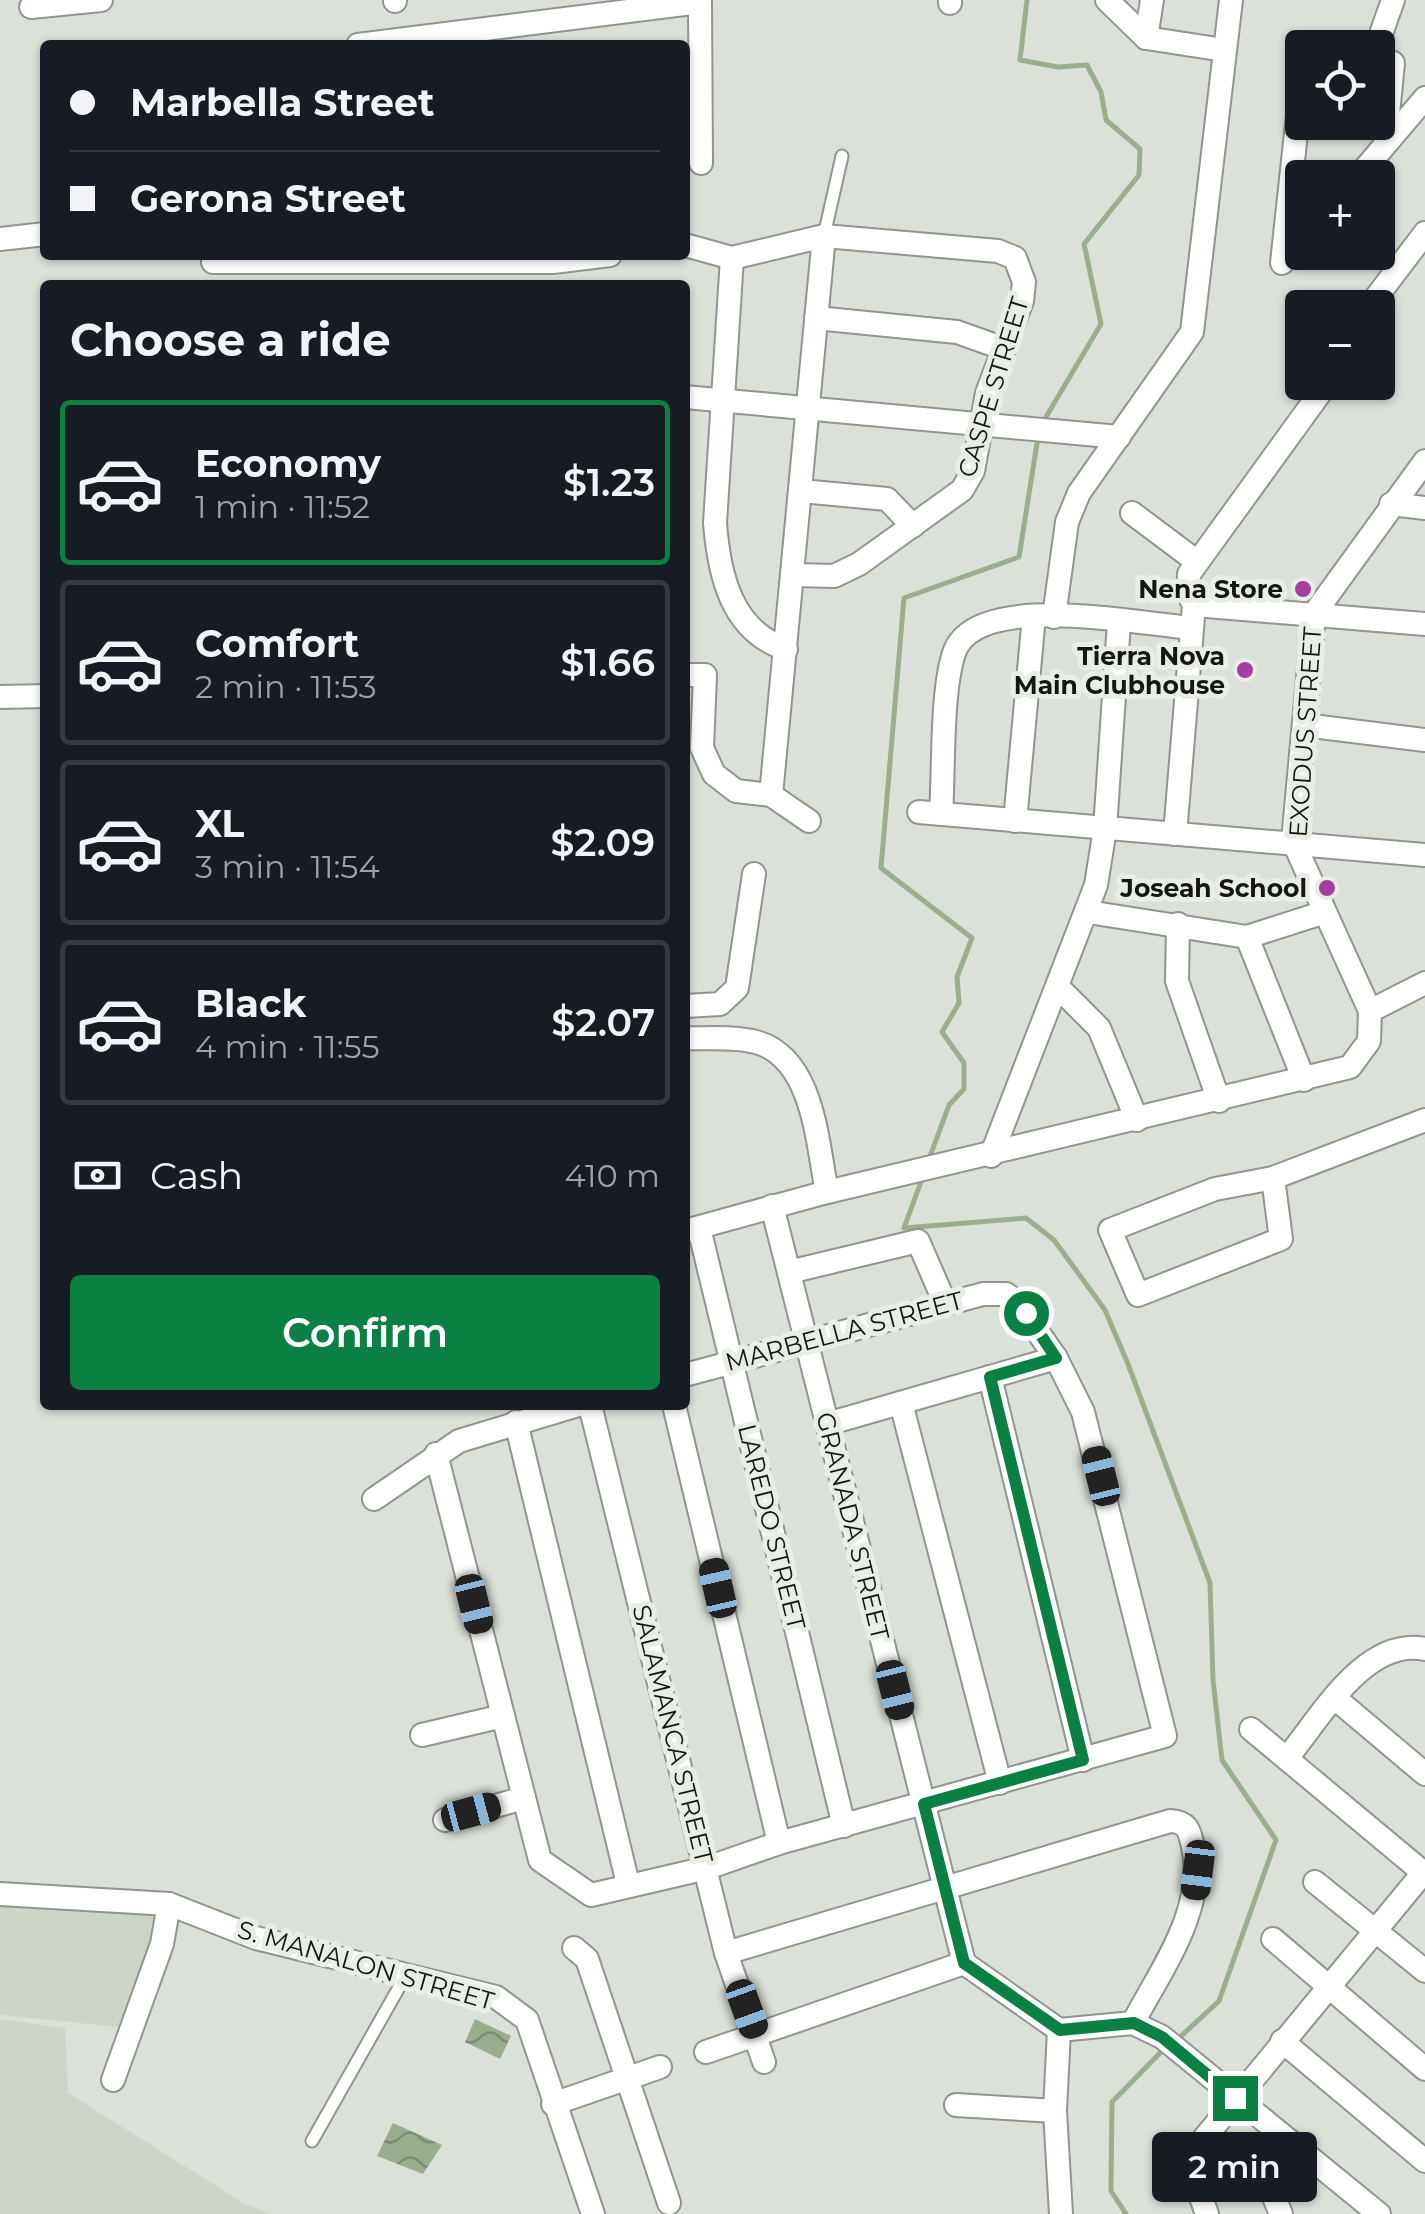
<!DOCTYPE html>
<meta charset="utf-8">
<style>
:root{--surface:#171b24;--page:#20242c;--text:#f1f3f6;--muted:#9ea1a6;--line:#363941;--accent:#0b8043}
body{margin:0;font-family:Montserrat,sans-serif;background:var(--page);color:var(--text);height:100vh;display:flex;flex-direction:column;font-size:38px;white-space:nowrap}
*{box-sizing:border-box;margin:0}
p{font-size:32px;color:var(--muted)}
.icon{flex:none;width:55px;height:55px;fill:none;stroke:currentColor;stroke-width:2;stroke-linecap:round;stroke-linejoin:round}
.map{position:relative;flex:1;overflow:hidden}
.sheet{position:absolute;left:40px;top:280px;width:650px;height:1130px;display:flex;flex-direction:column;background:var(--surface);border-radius:10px;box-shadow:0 2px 8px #0004}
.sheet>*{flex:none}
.guide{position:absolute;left:40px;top:40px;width:650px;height:220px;border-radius:10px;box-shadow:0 2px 8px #0004;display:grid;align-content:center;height:220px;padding:0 30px;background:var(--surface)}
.fabs{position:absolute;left:1285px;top:30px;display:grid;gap:20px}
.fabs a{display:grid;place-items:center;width:110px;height:110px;border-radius:10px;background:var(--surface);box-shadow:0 2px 8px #0004;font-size:50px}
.end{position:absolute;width:45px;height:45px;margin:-22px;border:12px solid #0b8043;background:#fff;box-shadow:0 0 0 5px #fff}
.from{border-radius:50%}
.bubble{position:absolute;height:70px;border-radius:10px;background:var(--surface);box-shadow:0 2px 8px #0004;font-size:32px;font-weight:600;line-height:70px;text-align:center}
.car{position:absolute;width:30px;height:60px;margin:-30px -15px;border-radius:12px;box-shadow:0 0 8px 2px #0007;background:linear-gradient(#222 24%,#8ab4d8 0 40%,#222 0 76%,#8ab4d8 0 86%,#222 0)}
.guide b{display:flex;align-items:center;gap:35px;height:95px;font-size:38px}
.guide b+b{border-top:2px solid var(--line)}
.guide i{width:25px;height:25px;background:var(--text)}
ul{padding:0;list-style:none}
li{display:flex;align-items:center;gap:30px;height:165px;margin:0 20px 15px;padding:0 10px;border:5px solid var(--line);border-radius:10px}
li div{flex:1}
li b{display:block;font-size:38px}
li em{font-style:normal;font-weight:600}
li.selected{border-color:var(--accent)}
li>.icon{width:90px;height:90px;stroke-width:1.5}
h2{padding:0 30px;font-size:45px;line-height:120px}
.pay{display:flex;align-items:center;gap:25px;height:110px;padding:0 30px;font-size:38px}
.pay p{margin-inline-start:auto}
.cta{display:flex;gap:20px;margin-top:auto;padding:20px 30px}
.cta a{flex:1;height:115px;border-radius:10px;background:var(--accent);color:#fff;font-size:40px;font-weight:600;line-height:115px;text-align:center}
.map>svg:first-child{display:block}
</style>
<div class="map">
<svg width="1425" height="2214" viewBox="0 0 1425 2214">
<defs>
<pattern id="water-waves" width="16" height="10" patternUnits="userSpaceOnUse" patternTransform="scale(2.5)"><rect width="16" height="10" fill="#9aae8e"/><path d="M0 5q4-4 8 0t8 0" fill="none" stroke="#7c8d73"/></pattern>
</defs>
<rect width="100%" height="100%" fill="#dbe0d9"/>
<g fill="#ccd5c7">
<path d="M0,1895L158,1902L156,1938L119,2027L0,2015Z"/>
<path d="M0,2019L65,2028L68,2093L245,2204L270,2214H0Z"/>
</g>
<g fill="url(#water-waves)">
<path d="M475,2019L511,2036L500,2059L465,2042Z"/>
<path d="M393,2123L442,2145L423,2174L377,2156Z"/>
</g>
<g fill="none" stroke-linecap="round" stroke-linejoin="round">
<g stroke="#9aae8e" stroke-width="5">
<path d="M1027,0L1020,60L1058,67L1087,65L1101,92L1106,120L1140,149L1139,175L1084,244L1101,324L1043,422"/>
<path d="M929,1159L949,1105L964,1089V1063L942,1032L959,1003L957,977L972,938L881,868L904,598L1019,557L1038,437"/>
<path d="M922,1179L904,1228L1026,1218L1054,1240L1105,1310L1128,1364L1210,1583L1213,1680L1222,1760L1276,1840L1219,2001L1178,2039"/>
<path d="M1126,2214L1111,2191L1112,2102L1165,2048"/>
</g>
<g stroke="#90958e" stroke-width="15">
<g id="lane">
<path d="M824,236L842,156"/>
<path d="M312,2141L406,1975"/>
</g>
</g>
<g stroke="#90958e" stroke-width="26">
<g id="street">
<path d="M950,0V3"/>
<path d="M1107,0L1146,38L1224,50"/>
<path d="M395,1V0"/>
<path d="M31,7L101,0"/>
<path d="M1146,38L1152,0"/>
<path d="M358,45L700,2L701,163"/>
<path d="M1376,48L1393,0"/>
<path d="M1378,61L1393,63L1385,144"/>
<path d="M1357,178L1425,98"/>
<path d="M0,239L45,234"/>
<path d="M685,245L732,258L824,236L998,251L1015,258L1024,282L1022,301L987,393L973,471L962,490L859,564L834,576L794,575"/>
<path d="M213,255V262H553L610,255"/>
<path d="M732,258L715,523C719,574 731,631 786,649"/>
<path d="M1282,263L1302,77"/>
<path d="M1368,308L1425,233"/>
<path d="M816,318L957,332L1002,348"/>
<path d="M685,397L1119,437"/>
<path d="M801,491L887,499L913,526"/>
<path d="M1391,504L1425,508"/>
<path d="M1132,513L1196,561"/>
<path d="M1194,605L1425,624"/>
<path d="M1054,617L1067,522L1079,493L1192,332L1231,0"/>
<path d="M685,675H705L702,748L714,774L736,791L771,795L809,821"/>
<path d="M0,697L45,696"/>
<path d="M1304,725L1425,740"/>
<path d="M771,795L824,236"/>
<path d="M919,812L1425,855"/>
<path d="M941,814C944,769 941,693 954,653C975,590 1138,624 1192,628"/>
<path d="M1015,821L1034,616"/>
<path d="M1175,834L1194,605L1188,593L1189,574L1328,382"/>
<path d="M1088,912L1247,937L1322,913"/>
<path d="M1178,924L1177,981L1219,1101"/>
<path d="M1247,937L1304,1080"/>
<path d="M1059,988L1099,1028L1137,1120"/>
<path d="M685,1006L720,1004L737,988L754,874"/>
<path d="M1370,1011L1425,983"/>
<path d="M685,1038C708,1039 733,1036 756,1042C814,1058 817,1143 827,1192"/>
<path d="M991,1156L1096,885L1105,829L1119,622"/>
<path d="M1273,1178L1281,1239L1138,1295L1110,1230L1215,1189L1273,1178L1425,1120"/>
<path d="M772,1206L964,1963"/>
<path d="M699,1228L844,1826"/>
<path d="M685,1231L827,1192L1350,1067L1369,1041L1370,1011L1293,841L1314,614L1425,461"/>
<path d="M789,1272L918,1241L945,1303"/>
<path d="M990,1377L1083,1760"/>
<path d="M901,1403L1000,1783"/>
<path d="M590,1405L726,1953L764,2062"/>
<path d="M674,1405L779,1843"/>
<path d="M516,1422L628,1884"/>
<path d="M827,1424L1056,1358"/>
<path d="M436,1454L540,1860L591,1895L707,1868L779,1843L1165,1736L1083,1412L1056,1358L1017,1302L1006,1294H983L685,1375"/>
<path d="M374,1499L459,1441L578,1405"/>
<path d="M1336,1699L1425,1774"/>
<path d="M1251,1729L1425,1874"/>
<path d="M422,1735L503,1716"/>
<path d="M1287,1758C1320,1718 1365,1637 1425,1649"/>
<path d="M445,1820L524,1798"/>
<path d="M1315,1882L1425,1971"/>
<path d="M0,1894L169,1904L256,1938L496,1997L527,2020L593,2214"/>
<path d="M1273,1939L1425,2069"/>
<path d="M574,1948L587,1959L669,2203"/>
<path d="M726,1953L1170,1821C1188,1822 1189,1830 1193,1846C1207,1909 1161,1969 1133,2023"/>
<path d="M1059,2030L1133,2023L1162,2037L1379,2214"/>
<path d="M1059,2030L1055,2111L1061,2214"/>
<path d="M1282,2041L1425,2161"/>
<path d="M706,2052L964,1963L1059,2030"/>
<path d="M113,2080L162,1944L169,1904"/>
<path d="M553,2104L660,2067"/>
<path d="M956,2105L1055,2111"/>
<path d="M1269,2185L1281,2214"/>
<path d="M1207,2214L1194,2178L1202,2141L1423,1873"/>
</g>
</g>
<use href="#lane" stroke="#fff" stroke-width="11"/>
<use href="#street" stroke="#fff" stroke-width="22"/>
</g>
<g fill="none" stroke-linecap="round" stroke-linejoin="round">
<path stroke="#0b8043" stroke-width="12" d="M1026,1313L1056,1358L990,1377L1083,1760L924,1804L964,1963L1060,2030L1134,2023L1162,2037L1235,2098"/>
</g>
<g fill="#a53ea1" stroke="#e8eee6" stroke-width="4">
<circle cx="1303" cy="589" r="10"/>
<circle cx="1245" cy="670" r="10"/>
<circle cx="1327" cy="888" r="10"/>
</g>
<g text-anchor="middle" stroke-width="10" stroke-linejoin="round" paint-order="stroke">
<g font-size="25" fill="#151614" stroke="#e8eee6">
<text transform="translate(993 387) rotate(-73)" y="9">CASPE STREET</text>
<text transform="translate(1305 732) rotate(-86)" y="9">EXODUS STREET</text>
<text transform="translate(844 1331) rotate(-15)" y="9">MARBELLA STREET</text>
<text transform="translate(853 1526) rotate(76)" y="9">GRANADA STREET</text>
<text transform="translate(772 1527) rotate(76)" y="9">LAREDO STREET</text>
<text transform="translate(673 1734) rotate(76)" y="9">SALAMANCA STREET</text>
<text transform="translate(366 1965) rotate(16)" y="9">S. MANALON STREET</text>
</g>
<g font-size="25" font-weight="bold" fill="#151614" stroke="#e8eee6" text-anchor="end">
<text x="1283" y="598">Nena Store</text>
<text x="1225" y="665">Tierra Nova<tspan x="1225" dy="29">Main Clubhouse</tspan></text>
<text x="1307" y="897">Joseah School</text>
</g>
</g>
</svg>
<div class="fabs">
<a><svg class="icon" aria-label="locate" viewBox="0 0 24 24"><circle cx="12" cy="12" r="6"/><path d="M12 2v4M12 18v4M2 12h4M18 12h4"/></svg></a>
<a>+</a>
<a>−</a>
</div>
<i class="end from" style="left:1026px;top:1313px"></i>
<i class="end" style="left:1235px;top:2098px"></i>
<div class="bubble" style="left:1152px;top:2132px;width:165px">2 min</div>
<i class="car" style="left:1101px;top:1476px;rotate:346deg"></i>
<i class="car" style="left:718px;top:1588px;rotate:347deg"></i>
<i class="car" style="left:474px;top:1604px;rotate:166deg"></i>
<i class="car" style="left:895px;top:1690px;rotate:166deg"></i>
<i class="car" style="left:471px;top:1812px;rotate:75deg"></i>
<i class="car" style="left:1198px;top:1870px;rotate:187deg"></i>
<i class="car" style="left:747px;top:2009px;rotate:160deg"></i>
<div class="guide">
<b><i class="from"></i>Marbella Street</b>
<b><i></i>Gerona Street</b>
</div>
<section class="sheet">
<h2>Choose a ride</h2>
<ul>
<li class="selected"><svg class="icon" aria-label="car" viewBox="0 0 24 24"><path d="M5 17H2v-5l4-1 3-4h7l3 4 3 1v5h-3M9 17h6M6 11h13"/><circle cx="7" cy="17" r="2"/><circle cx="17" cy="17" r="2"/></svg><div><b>Economy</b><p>1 min · 11:52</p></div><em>$1.23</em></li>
<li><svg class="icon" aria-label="car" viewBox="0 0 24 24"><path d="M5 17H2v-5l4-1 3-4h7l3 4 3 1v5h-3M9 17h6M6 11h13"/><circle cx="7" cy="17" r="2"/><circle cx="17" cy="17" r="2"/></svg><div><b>Comfort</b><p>2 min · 11:53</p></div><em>$1.66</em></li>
<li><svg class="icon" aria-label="car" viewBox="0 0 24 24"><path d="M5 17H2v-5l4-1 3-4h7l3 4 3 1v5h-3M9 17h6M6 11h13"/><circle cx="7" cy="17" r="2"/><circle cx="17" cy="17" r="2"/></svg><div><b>XL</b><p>3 min · 11:54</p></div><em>$2.09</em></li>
<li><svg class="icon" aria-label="car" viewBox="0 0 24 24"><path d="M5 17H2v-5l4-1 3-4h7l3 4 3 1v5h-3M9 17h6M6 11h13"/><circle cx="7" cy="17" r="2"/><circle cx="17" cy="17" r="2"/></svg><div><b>Black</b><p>4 min · 11:55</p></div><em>$2.07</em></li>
</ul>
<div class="pay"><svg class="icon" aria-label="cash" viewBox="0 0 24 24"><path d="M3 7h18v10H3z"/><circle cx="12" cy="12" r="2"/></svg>Cash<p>410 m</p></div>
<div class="cta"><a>Confirm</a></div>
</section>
</div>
